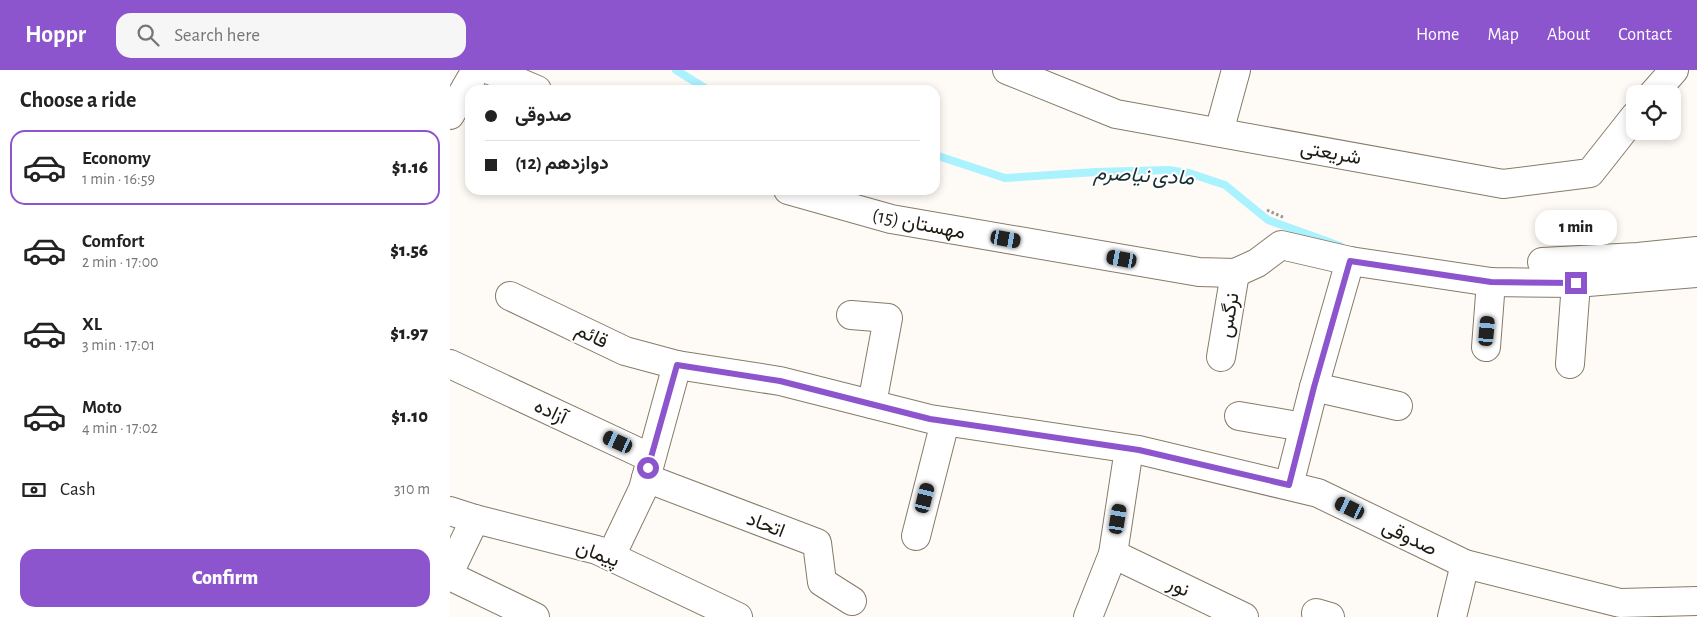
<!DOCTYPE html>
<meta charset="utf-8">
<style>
:root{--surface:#fff;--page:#f6f6f6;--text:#222;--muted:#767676;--line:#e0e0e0;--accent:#8d55cd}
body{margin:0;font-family:"Alegreya Sans",Vazirmatn,sans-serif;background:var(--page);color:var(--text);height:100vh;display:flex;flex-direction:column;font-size:19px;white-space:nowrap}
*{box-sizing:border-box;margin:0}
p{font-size:16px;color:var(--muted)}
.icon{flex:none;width:28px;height:28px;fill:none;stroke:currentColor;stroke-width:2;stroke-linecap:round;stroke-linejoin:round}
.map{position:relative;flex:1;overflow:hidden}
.side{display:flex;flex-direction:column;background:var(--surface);width:450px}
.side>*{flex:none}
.guide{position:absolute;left:15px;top:15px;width:475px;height:110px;border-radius:15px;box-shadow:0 2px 8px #0003;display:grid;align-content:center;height:110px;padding:0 20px;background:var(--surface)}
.controls{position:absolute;left:1176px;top:15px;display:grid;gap:10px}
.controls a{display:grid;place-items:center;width:55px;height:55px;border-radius:10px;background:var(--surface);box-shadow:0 2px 8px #0003;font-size:25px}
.end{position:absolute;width:22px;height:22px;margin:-11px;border:6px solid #8d55cd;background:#fff;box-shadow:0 0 0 2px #fff}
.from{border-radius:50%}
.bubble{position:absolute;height:35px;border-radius:15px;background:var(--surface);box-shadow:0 2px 8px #0003;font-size:16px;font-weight:800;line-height:35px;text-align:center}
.car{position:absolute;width:15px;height:30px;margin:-15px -8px;border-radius:6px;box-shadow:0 0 4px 1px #0007;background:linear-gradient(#222 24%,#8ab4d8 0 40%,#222 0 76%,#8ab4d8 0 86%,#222 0)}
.guide b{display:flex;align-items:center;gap:18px;height:48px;font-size:19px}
.guide b+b{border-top:1px solid var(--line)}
.guide i{width:12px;height:12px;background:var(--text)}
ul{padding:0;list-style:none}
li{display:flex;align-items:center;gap:15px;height:75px;margin:0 10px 8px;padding:0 10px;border:2px solid transparent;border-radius:15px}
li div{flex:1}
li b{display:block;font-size:19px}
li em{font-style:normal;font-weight:800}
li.selected{border-color:var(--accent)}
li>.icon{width:45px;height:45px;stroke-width:1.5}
h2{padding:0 20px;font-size:22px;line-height:60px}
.pay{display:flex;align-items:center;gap:12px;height:55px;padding:0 20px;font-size:19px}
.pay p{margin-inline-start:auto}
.action{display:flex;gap:10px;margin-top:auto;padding:10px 20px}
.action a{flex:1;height:58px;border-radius:15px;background:var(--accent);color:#fff;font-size:20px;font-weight:800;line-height:58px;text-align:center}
header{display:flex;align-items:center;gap:30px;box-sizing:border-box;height:70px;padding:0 25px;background:var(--accent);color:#fff}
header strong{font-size:24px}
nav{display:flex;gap:28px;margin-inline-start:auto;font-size:18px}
.search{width:350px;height:45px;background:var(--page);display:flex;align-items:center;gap:12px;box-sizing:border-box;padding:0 18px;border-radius:15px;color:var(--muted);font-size:19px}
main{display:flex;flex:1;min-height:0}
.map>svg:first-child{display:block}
</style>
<header>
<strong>Hoppr</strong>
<div class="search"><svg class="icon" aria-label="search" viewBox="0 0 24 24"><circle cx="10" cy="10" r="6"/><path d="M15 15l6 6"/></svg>Search here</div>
<nav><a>Home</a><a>Map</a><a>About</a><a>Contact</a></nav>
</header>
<main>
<section class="side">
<h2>Choose a ride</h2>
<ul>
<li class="selected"><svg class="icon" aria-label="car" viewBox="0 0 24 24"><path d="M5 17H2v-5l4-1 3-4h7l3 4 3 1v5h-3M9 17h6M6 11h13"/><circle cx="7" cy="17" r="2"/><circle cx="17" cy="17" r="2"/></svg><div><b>Economy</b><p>1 min · 16:59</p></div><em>$1.16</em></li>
<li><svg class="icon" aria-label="car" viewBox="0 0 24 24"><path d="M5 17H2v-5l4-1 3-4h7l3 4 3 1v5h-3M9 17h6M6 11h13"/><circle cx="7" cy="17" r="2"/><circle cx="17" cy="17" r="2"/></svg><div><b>Comfort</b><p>2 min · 17:00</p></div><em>$1.56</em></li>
<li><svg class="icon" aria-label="car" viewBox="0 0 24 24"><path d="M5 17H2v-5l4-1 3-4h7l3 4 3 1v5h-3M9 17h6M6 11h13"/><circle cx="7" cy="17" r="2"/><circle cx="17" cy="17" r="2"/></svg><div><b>XL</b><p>3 min · 17:01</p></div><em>$1.97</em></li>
<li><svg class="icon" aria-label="car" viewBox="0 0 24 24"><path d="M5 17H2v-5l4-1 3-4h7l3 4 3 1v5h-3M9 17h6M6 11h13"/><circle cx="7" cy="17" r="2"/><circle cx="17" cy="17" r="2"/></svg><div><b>Moto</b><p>4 min · 17:02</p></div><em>$1.10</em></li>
</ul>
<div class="pay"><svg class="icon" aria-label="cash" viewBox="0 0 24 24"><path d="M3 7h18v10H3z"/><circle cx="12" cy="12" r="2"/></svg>Cash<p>310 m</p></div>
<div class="action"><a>Confirm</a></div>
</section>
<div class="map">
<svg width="1247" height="547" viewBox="0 0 1247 547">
<rect width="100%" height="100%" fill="#fefbf7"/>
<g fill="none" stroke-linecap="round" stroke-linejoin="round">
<g stroke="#aaf2fe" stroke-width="8">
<path d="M226,0L258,20"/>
<path d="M485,85L555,108L646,102L718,100L739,103L775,115L818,150L890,176"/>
</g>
<g stroke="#877b68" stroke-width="30">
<g id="minor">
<path d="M40,0L87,20"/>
<path d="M557,0L666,44L1053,114L1140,103L1185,46"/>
<path d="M1203,24L1224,0"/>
<path d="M0,45L26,0"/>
<path d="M769,62L786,0"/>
<path d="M338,120L441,149L749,202L785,203L807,193L831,175L900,191L1041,212L1126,213L1247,203"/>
<path d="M1092,192L1188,187L1247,181"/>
<path d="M60,226L175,281L227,295"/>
<path d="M401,245L438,248L422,334"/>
<path d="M1036,277L1041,212"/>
<path d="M771,287L785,203"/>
<path d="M0,294L201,388"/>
<path d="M1120,294L1126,213"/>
<path d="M864,317L948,336"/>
<path d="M789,346L853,357"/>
<path d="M196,408L367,473L372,512L402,531"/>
<path d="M839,415L864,317L900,191"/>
<path d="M0,441L25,449L147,480L288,547"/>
<path d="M466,466L495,352"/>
<path d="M663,484L794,547"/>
<path d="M161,486L193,419L227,295L330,311L480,349L689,380L868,423L1015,494L1170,533L1247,531"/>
<path d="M0,501L25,449"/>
<path d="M0,506L85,547"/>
<path d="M866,543L880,547"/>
<path d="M638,547L663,484L679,379"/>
<path d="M1002,547L1015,494"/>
</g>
</g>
<path stroke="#9a9691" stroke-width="3" stroke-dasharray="2.5 2.5" stroke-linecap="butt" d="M817,140L835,148"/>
<use href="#minor" stroke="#fff" stroke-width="28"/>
</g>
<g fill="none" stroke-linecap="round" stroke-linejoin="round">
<path stroke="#8d55cd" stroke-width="6" d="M198,398L227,295L330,311L480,349L689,380L839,415L864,317L900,191L1041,212L1126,213"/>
</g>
<g text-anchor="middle" stroke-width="4" stroke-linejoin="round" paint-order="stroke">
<g font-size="20" fill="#1f1a12" stroke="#fff">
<text transform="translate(881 82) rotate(10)" y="7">شریعتی</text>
<text transform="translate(469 153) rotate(11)" y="7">مهستان (15)</text>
<text transform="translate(778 245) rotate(-80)" y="7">نرگس</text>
<text transform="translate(142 265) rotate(26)" y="7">قائم</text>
<text transform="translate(101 341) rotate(25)" y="7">آزاده</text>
<text transform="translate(316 454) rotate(21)" y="7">اتحاد</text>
<text transform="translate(960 467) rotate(26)" y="7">صدوقی</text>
<text transform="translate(148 483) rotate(20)" y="7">پیمان</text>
<text transform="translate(729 516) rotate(26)" y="7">نور</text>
</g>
<g font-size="21" font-style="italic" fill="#183034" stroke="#fff">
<text transform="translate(694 105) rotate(3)" y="7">مادی نیاصرم</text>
</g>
</g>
</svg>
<div class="controls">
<a><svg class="icon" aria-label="locate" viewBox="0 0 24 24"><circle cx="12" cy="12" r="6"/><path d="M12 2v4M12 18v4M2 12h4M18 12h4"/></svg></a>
</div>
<i class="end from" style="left:198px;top:398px"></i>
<i class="end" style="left:1126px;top:213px"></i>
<div class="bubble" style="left:1085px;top:140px;width:82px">1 min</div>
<i class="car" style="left:556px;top:169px;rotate:100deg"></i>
<i class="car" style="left:672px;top:189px;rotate:280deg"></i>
<i class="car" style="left:1037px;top:261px;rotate:5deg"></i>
<i class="car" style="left:168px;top:372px;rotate:295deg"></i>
<i class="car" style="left:475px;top:428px;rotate:14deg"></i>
<i class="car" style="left:900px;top:438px;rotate:296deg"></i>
<i class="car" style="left:668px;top:449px;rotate:9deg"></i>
<div class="guide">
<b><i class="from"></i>صدوقی</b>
<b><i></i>دوازدهم (12)</b>
</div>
</div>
</main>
